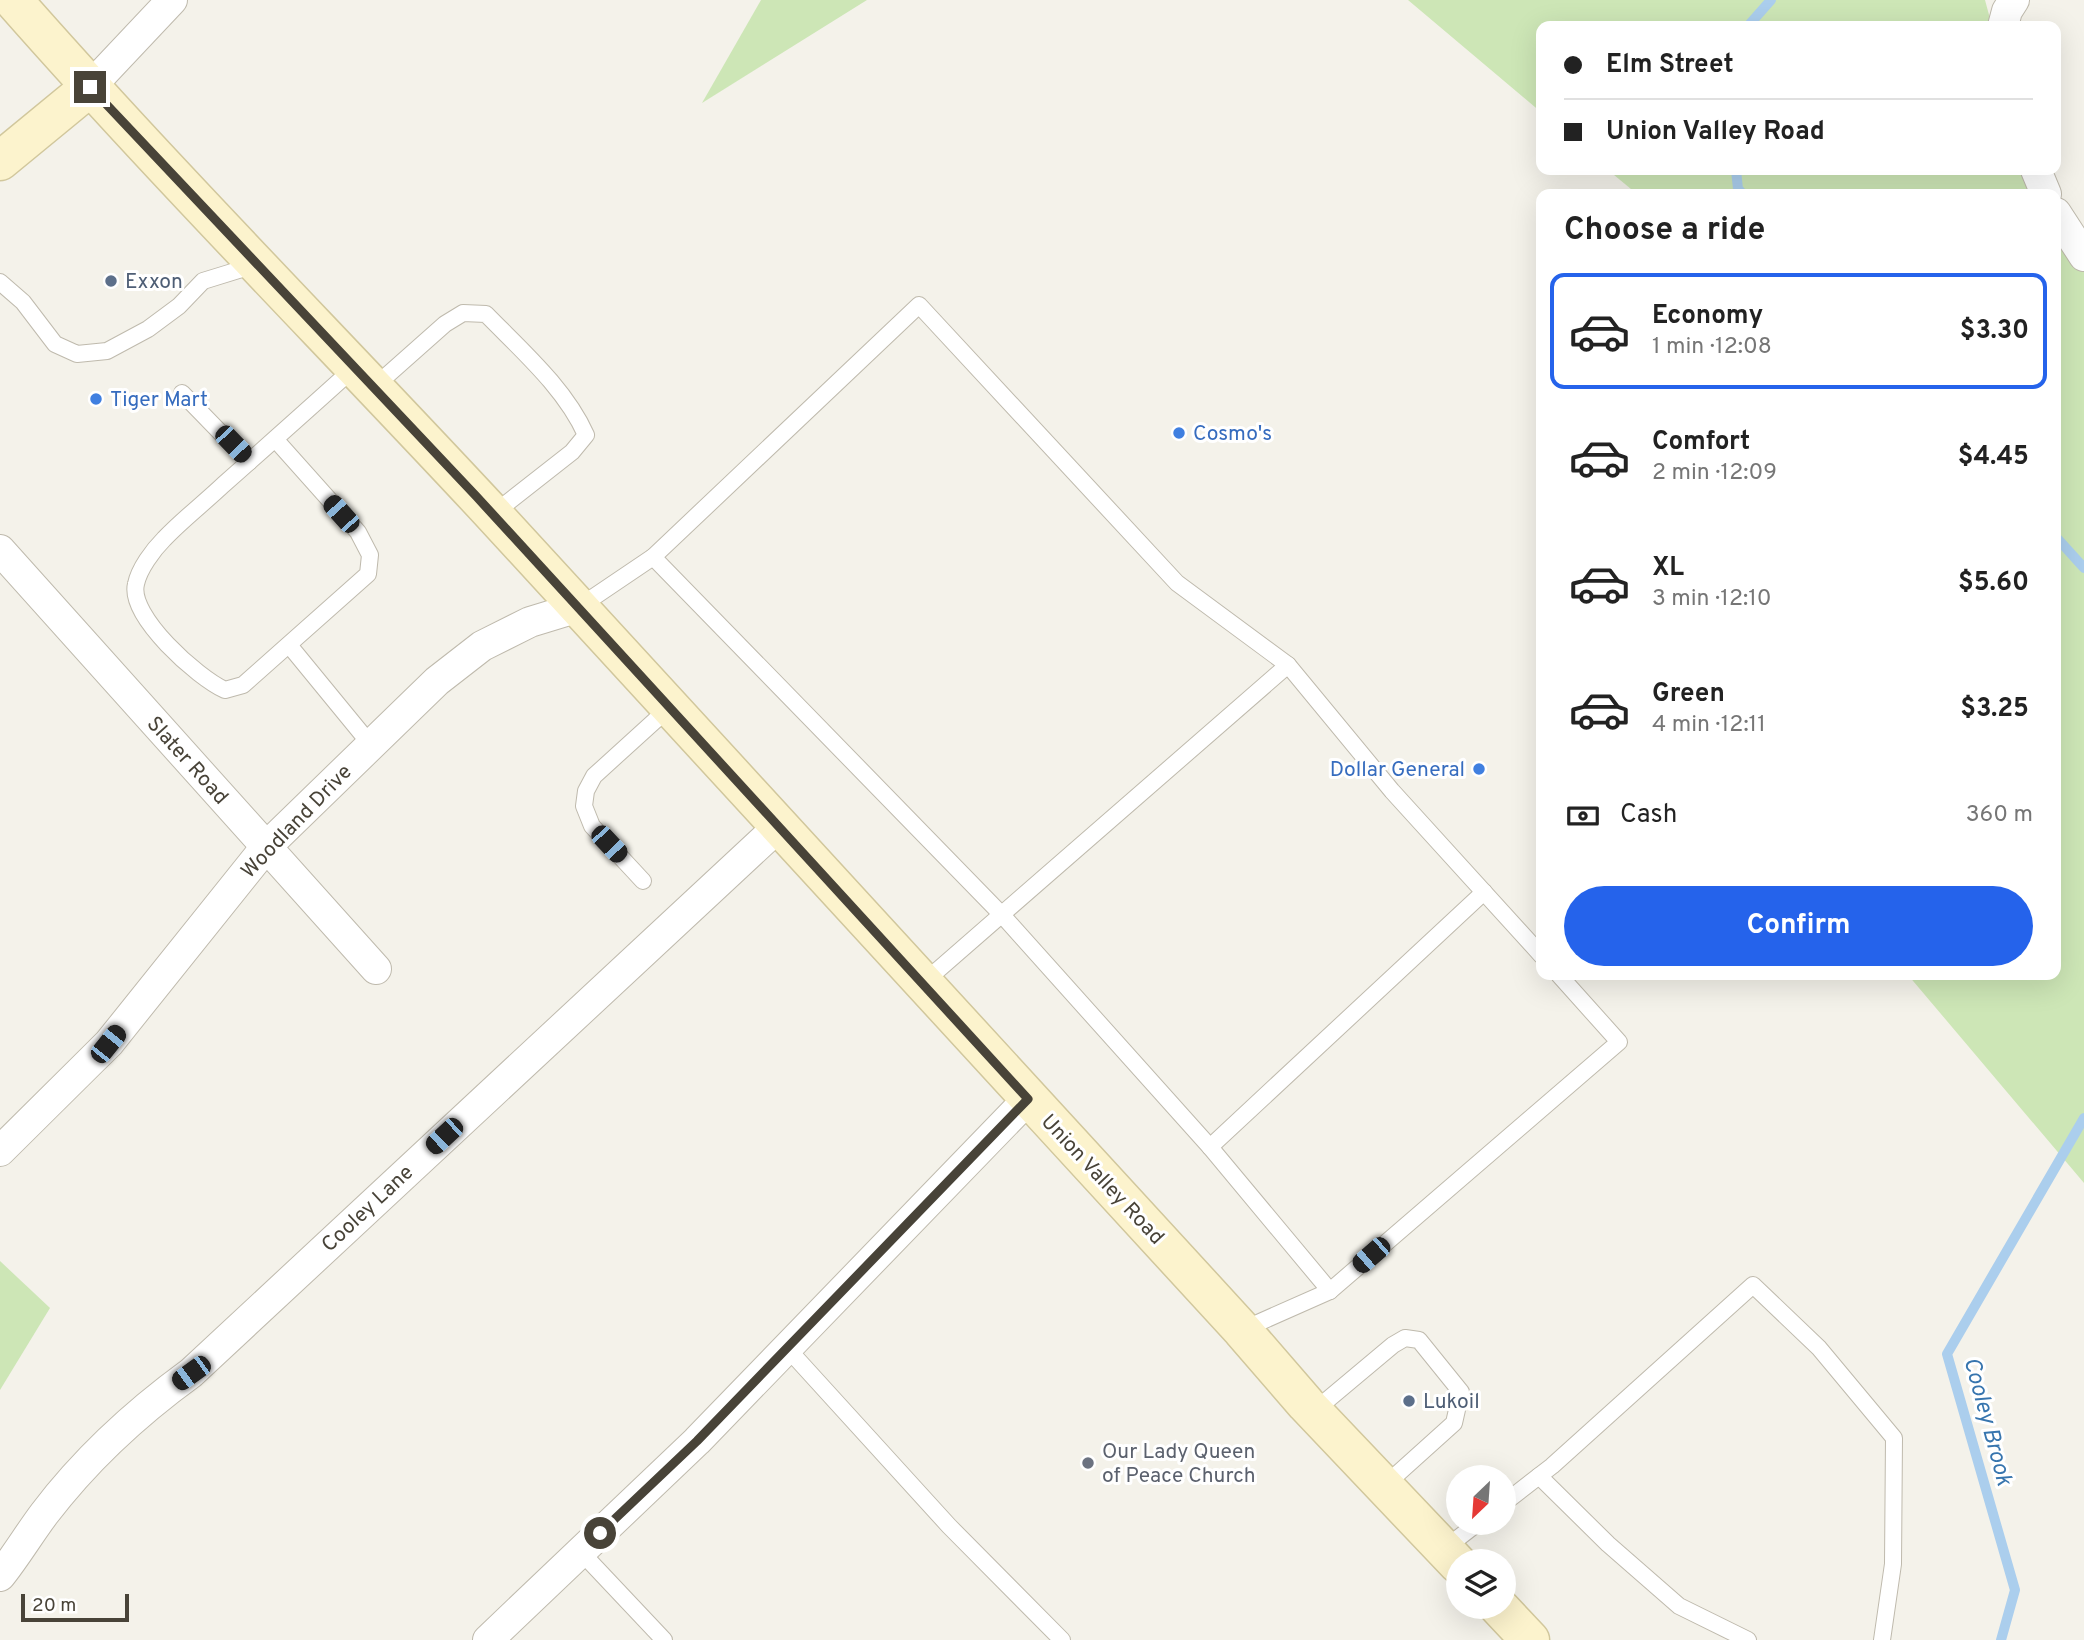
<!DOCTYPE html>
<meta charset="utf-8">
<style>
:root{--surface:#fff;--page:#f2f2f2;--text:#222;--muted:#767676;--line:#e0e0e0;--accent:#2563eb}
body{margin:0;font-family:Overpass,sans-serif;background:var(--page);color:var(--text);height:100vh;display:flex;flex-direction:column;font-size:26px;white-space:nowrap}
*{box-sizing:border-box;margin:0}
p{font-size:23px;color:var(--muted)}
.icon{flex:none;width:38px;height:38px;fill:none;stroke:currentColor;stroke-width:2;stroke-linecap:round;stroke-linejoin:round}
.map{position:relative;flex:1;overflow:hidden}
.side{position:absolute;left:1536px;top:189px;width:525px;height:791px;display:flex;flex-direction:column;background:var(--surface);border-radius:14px;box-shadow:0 7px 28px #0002}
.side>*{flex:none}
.guide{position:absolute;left:1536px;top:21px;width:525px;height:154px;border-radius:14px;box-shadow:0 7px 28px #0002;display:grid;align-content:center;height:154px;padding:0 28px;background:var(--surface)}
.needle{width:46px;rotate:205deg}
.tools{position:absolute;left:1446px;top:1465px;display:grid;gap:14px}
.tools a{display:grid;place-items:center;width:70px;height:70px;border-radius:50%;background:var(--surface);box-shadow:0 7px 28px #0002;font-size:35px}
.scale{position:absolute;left:21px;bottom:18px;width:108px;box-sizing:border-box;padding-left:7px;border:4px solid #484338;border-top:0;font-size:19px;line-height:24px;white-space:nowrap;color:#484338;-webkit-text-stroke:5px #fff;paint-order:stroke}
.end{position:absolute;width:32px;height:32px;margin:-16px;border:9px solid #484338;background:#fff;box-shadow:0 0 0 4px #fff}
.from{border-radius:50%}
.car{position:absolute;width:21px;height:42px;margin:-21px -10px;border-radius:9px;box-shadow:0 0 5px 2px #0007;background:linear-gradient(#222 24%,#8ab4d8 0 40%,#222 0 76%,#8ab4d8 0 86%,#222 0)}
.guide b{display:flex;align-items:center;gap:24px;height:66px;font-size:26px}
.guide b+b{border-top:2px solid var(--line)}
.guide i{width:18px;height:18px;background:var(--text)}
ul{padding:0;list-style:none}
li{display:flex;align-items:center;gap:21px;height:116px;margin:0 14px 10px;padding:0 14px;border:4px solid transparent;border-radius:14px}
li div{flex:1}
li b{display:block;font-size:26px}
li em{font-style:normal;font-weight:700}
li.selected{border-color:var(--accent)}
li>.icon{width:63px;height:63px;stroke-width:1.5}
h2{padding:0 28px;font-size:32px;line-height:84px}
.pay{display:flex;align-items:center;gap:18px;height:77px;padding:0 28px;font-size:26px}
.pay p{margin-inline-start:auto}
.primary-button{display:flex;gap:14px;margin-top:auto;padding:14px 28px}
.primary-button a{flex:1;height:80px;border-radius:42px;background:var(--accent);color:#fff;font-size:28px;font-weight:700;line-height:80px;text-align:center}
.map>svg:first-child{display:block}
</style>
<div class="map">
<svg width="2084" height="1640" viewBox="0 0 2084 1640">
<rect width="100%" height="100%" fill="#f4f2ea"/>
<g fill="#cde6b6">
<path d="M761,0H867L702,103Z"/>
<path d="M1408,0H1985L1992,26H1542V113Z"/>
<path d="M1608,170H2033L2045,194H1637Z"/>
<path d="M2056,209L2084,246V1183L1908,975H2056Z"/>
<path d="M0,1261L50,1308L0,1390Z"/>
</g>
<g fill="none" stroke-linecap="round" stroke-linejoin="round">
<g stroke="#abceed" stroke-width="10">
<path d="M1748,26L1771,0"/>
<path d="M1736,170L1738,189L1743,194"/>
<path d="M2056,537L2084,568"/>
<path d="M2001,1640L2015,1590L1947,1354L2084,1118"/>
</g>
<g stroke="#bfbaad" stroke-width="18">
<g id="service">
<path d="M0,282L23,302L55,344L77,354L107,351L148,329L179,306L203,281L255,265"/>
<path d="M374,387L445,324L463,313L486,314C521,350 565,388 586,435L572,452L493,514"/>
<path d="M182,393L249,462"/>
<path d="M275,439L358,532L370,555L368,574L243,685L225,690C198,678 128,616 136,584C139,569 153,550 164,539C182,520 204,503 223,485C267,446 311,407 355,367"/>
<path d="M653,557L1003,916L1210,1147L1330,1291"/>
<path d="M579,607L653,557L919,305L1177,583L1288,665L1392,791L1542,956"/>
<path d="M289,645L371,745"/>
<path d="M643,881L592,826L584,806L586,791L594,776L670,707"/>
<path d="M923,983L1288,665"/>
<path d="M1210,1147L1484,892"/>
<path d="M1242,1330L1330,1291L1619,1042L1559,975"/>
<path d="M787,1348L949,1526L1062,1640"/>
<path d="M1313,1412L1393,1345L1405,1338L1419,1340L1461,1392L1454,1423L1384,1486"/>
<path d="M1539,1476L1608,1544L1679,1606L1748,1640"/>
<path d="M1503,1504L1552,1466L1753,1285L1819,1348L1894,1438L1893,1564L1882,1640"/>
<path d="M1444,1549L1479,1522"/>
<path d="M581,1552L664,1640"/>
</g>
</g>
<g stroke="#bfbaad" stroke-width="32">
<g id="minor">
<path d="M2003,26L2007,11L2014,0"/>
<path d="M90,87L172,0"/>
<path d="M2036,170L2046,194"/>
<path d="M2056,213L2084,256"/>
<path d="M0,550L376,969"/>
<path d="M0,1151L109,1043L266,847L437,681L482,646L530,622L579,607"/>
<path d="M0,1576C16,1556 29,1534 44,1514C85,1460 136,1413 191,1373L780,825"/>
<path d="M488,1640L697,1441L1028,1099"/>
</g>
</g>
<g stroke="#d1c79c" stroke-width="41">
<g id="secondary">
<path d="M13,0C167,175 332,341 491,512C742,784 990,1058 1242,1330L1306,1404L1458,1564"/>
<path d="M0,161L90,87"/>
<path d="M1498,1606L1530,1640"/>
</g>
</g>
<use href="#service" stroke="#fff" stroke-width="16"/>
<use href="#minor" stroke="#fff" stroke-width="30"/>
<use href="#secondary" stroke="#fcf3cd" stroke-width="38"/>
</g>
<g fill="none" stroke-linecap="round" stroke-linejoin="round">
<path stroke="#484338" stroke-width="9" d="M90,87L476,496L1028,1099L697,1441L600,1533"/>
</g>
<g fill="#5c6f8a" stroke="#fff" stroke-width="2.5">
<circle cx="111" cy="281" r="7"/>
<circle cx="1409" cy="1401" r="7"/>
</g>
<g fill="#3f7fe0" stroke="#fff" stroke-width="2.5">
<circle cx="96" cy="399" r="7"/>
<circle cx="1179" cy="433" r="7"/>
<circle cx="1479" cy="769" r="7"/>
</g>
<circle fill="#6b7280" stroke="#fff" stroke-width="2.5" cx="1088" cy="1463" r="7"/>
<g text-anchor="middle" stroke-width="6" stroke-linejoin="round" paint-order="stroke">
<g font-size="21" fill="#4e5e75" stroke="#fff" text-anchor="start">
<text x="125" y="288">Exxon</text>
<text x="1423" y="1408">Lukoil</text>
</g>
<g font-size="21" fill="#366cbe" stroke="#fff" text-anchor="start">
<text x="110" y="406">Tiger Mart</text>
<text x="1193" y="440">Cosmo's</text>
<text x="1465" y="776" text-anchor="end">Dollar General</text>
</g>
<g font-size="21" fill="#484338" stroke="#fff">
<text transform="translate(188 760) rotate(48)" y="7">Slater Road</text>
<text transform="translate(296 821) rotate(-46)" y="7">Woodland Drive</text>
<text transform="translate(1103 1179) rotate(47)" y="7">Union Valley Road</text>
<text transform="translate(367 1208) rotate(-43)" y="7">Cooley Lane</text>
</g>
<g font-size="21" fill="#5b616d" stroke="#fff" text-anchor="start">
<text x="1102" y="1458">Our Lady Queen<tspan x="1102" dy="24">of Peace Church</tspan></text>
</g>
<g font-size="23" font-style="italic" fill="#3775ae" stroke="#fff">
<text transform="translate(1989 1421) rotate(75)" y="8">Cooley Brook</text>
</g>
</g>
</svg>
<div class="tools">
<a><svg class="needle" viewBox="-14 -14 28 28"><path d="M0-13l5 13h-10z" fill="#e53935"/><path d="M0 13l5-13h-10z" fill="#767676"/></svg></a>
<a><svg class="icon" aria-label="layers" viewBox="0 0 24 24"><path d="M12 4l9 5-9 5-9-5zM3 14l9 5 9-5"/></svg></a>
</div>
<div class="scale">20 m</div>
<i class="end from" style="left:600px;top:1533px"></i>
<i class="end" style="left:90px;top:87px"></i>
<i class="car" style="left:233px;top:444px;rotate:136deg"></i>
<i class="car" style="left:341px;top:514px;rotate:318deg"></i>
<i class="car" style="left:609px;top:844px;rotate:137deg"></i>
<i class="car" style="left:108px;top:1044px;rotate:39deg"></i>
<i class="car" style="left:444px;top:1136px;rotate:227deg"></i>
<i class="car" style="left:1371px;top:1255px;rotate:229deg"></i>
<i class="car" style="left:191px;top:1373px;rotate:234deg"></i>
<div class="guide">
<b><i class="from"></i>Elm Street</b>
<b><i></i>Union Valley Road</b>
</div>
<section class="side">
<h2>Choose a ride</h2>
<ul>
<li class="selected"><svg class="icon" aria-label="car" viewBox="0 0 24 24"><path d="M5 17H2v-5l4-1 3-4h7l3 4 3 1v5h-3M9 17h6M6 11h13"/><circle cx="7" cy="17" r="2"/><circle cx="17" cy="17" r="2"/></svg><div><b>Economy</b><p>1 min · 12:08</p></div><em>$3.30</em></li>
<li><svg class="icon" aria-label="car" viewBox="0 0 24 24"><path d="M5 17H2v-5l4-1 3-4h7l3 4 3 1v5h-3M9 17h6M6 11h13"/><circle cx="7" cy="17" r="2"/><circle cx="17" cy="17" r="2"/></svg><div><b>Comfort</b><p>2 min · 12:09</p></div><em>$4.45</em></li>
<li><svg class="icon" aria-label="car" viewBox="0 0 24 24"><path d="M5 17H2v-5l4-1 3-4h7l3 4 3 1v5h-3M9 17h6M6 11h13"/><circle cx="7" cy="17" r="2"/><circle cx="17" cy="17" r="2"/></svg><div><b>XL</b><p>3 min · 12:10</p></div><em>$5.60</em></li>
<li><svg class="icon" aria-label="car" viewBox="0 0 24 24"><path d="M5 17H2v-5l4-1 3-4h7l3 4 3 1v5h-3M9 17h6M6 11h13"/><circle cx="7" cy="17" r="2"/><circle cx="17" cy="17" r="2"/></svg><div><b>Green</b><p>4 min · 12:11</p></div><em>$3.25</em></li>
</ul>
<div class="pay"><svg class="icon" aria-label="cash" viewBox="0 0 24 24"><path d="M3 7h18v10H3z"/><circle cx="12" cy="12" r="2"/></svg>Cash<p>360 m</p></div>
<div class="primary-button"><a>Confirm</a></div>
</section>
</div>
